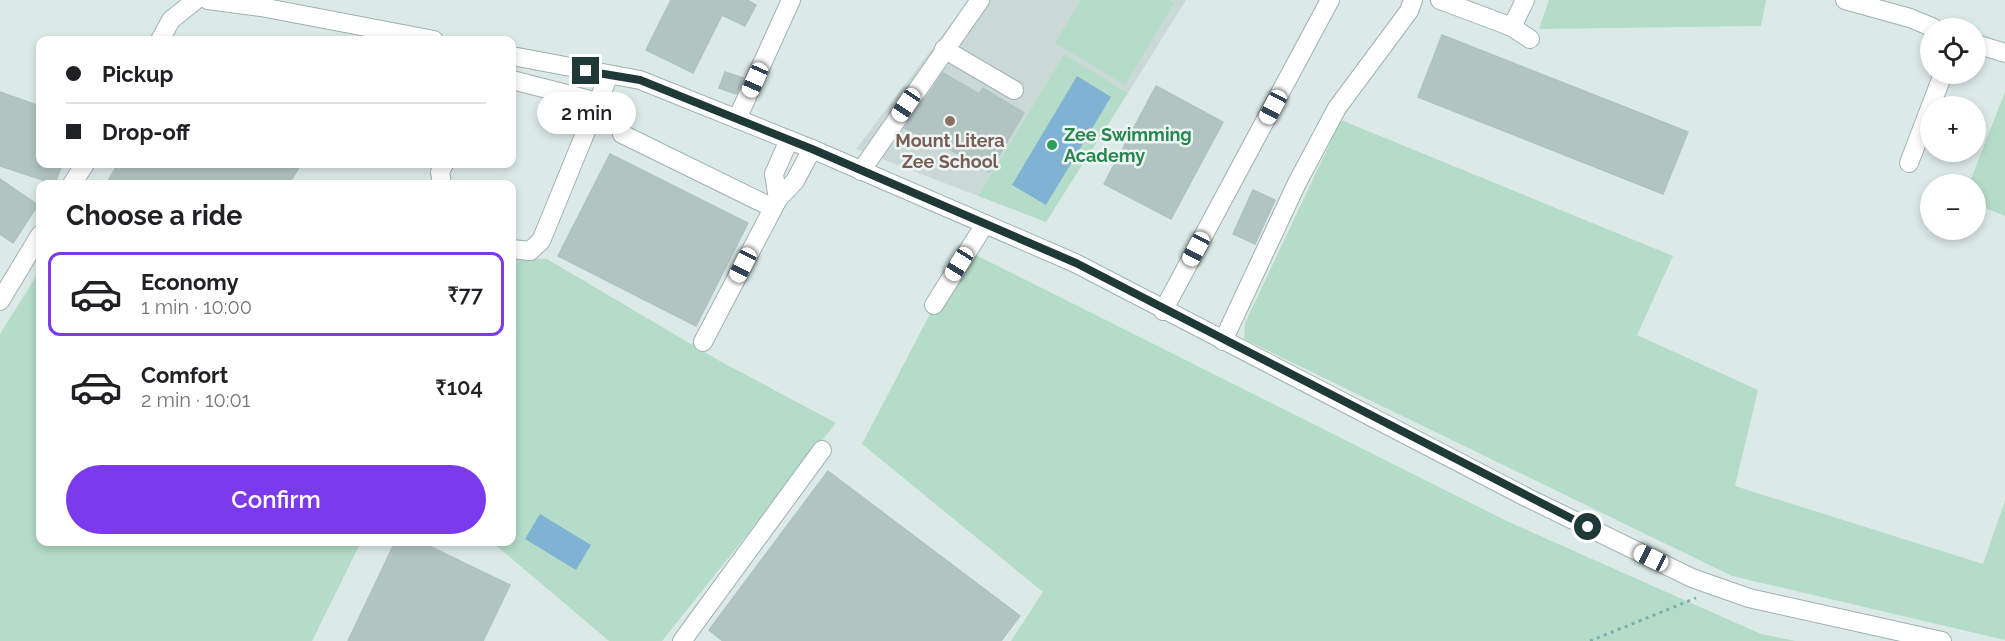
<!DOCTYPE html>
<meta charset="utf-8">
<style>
:root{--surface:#fff;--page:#f6f6f6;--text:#202124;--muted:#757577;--line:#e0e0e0;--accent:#7c3aed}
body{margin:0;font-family:Raleway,sans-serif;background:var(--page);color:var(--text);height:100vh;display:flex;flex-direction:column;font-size:22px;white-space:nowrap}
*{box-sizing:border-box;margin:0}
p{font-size:20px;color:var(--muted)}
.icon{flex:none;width:33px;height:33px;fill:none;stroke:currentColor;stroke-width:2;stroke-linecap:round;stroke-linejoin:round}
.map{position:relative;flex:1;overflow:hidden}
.sheet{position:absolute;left:36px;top:180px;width:480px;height:366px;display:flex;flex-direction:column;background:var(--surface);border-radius:12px;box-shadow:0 3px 9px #0003}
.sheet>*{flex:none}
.guide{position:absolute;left:36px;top:36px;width:480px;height:132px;border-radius:12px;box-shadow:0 3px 9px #0003;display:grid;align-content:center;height:132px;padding:0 30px;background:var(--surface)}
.controls{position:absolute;left:1920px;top:18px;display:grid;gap:12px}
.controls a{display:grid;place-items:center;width:66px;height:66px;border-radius:50%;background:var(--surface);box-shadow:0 3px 9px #0003;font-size:30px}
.end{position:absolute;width:27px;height:27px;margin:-14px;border:8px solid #1e3938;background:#fff;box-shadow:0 0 0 3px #fff}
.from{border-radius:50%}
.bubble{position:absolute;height:42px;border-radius:21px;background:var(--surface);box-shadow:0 3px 9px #0003;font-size:20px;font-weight:600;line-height:42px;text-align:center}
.car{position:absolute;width:18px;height:36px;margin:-18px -9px;border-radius:8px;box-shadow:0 0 4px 2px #0007;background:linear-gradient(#fff 24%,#345 0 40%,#fff 0 76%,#345 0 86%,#fff 0)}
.guide b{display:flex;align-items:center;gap:21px;height:57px;font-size:22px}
.guide b+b{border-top:2px solid var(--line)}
.guide i{width:15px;height:15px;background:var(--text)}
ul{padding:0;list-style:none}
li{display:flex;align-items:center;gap:18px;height:84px;margin:0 12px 9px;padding:0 18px;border:3px solid transparent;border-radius:12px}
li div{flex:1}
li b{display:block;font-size:22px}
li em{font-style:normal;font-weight:600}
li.active{border-color:var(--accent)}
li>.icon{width:54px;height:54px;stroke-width:1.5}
h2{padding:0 30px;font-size:27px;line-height:72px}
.action{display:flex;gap:12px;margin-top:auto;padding:12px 30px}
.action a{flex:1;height:69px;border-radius:36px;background:var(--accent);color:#fff;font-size:24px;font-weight:600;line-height:69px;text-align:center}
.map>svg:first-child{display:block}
</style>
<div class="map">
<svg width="2005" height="641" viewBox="0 0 2005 641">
<rect width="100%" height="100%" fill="#dceae7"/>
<path fill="#cbd9d6" d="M969,0H1186L1128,93L1064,54L978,196L856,149Z"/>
<g fill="#b4dcc8">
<path d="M1081,0H1170L1174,3L1125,85L1055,43Z"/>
<path d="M1549,0H1766L1761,26L1539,29Z"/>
<path d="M1064,54L1128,93L1046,222L978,196Z"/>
<path d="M2005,92V216L1976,204V184H1969Z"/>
<path d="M1341,120L1673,256L1637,335L1758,390L1735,486L1983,564L2005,501V640L1732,576L1244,339L1245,323Z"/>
<path d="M964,249L1509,522L1761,634L1796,641H1011L1043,592L862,444Z"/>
<path d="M512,258L547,259L718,360L836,423L662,641H609L492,542H512Z"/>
<path d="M40,270V542H361L312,641H0V334Z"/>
</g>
<g fill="#80b3d3">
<path d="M1077,76L1111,97L1046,205L1012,185Z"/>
<path d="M540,514L591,545L576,570L525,539Z"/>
</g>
<g fill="#b2c4c0" stroke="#afc3c0" stroke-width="1.5">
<path d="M671,0H747L756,5L745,26L722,15L693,73L646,50Z"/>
<path d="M1442,35L1688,132L1663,194L1418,97Z"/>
<path d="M725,72L743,78L736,94L719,88Z"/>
<path d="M943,73L979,94L983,88L1024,113L989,172L944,146L942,149L905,128Z"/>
<path d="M1156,86L1223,122L1171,219L1104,184Z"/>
<path d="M0,92L40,106V164H62L55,184L0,166Z"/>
<path d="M610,154L748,223L696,326L558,256Z"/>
<path d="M118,164H301L289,184H106Z"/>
<path d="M0,179L38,205L13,243L0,234Z"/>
<path d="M1253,190L1275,200L1255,244L1233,234Z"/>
<path d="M828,471L1020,616L1001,641H723L709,630Z"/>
<path d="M395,542H421L510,585L483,641H348Z"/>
</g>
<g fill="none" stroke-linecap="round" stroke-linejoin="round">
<g stroke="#9fb1af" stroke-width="20">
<g id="minor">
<path d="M208,0L261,7L434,40"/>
<path d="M1440,0L1512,27L1525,0"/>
<path d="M1845,0L1910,18L1934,28"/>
<path d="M1512,27L1530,39"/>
<path d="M160,40L171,20L196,0"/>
<path d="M1976,44L2005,53"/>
<path d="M944,49L1014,90"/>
<path d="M512,56L640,80L812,149L1075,263L1526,497L1692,578L1749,598L1942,641"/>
<path d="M512,80L598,102"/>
<path d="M737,119L791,0"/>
<path d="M622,134L773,208"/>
<path d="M789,140L774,174L778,199L795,181L812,149"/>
<path d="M1909,163L1943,74"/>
<path d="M861,171L980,0"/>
<path d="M72,184L85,164"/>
<path d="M442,184L440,172L444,164"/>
<path d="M512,249L530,251L541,241L609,75"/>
<path d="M0,301L40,235"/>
<path d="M934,305L985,224"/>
<path d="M1163,311L1330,0"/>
<path d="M1223,341L1297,183L1337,108L1409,11L1413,0"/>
<path d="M703,342L778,199"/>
<path d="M682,641L822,450"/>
</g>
</g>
<path stroke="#7bafab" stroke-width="3" stroke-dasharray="3 4.5" stroke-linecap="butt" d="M1590,641L1696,598"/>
<use href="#minor" stroke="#fff" stroke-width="18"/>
</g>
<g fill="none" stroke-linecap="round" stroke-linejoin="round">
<path stroke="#1e3938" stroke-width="8" d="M586,71L640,80L812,149L1076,263L1588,527"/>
</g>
<circle fill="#8d6e63" stroke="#edf6f4" stroke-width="2" cx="950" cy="121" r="6"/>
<circle fill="#2e9e5b" stroke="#edf6f4" stroke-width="2" cx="1052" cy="145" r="6"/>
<g text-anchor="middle" stroke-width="5" stroke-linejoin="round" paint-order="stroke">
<g font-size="18" font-weight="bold" fill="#27864d" stroke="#edf6f4" text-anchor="start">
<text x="1064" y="141">Zee Swimming<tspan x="1064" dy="21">Academy</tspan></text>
</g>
<g font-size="18" font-weight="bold" fill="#785e54" stroke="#edf6f4">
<text x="950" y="147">Mount Litera<tspan x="950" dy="21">Zee School</tspan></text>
</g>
</g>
</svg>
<div class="controls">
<a><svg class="icon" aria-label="locate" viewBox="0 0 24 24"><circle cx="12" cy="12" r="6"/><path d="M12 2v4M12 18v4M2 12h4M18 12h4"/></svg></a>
<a>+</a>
<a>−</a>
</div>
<i class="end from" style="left:1588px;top:527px"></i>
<i class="end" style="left:586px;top:71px"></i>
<div class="bubble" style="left:537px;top:92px;width:99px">2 min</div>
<i class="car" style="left:755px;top:80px;rotate:204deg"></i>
<i class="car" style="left:906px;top:105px;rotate:214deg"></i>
<i class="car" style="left:1273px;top:107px;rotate:208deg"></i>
<i class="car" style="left:1196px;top:249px;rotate:208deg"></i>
<i class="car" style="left:959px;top:264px;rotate:212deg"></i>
<i class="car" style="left:743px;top:265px;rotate:207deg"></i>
<i class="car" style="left:1651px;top:558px;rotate:296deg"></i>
<div class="guide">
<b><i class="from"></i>Pickup</b>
<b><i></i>Drop-off</b>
</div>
<section class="sheet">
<h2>Choose a ride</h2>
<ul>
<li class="active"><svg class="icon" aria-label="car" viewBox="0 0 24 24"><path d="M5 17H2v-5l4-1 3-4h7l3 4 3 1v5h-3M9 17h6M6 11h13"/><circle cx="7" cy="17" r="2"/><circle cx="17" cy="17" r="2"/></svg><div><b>Economy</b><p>1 min · 10:00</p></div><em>₹77</em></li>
<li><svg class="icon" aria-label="car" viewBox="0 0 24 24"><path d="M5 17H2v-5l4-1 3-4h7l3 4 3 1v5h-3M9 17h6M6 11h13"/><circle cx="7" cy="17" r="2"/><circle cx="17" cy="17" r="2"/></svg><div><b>Comfort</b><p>2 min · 10:01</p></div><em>₹104</em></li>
</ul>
<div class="action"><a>Confirm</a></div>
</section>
</div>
